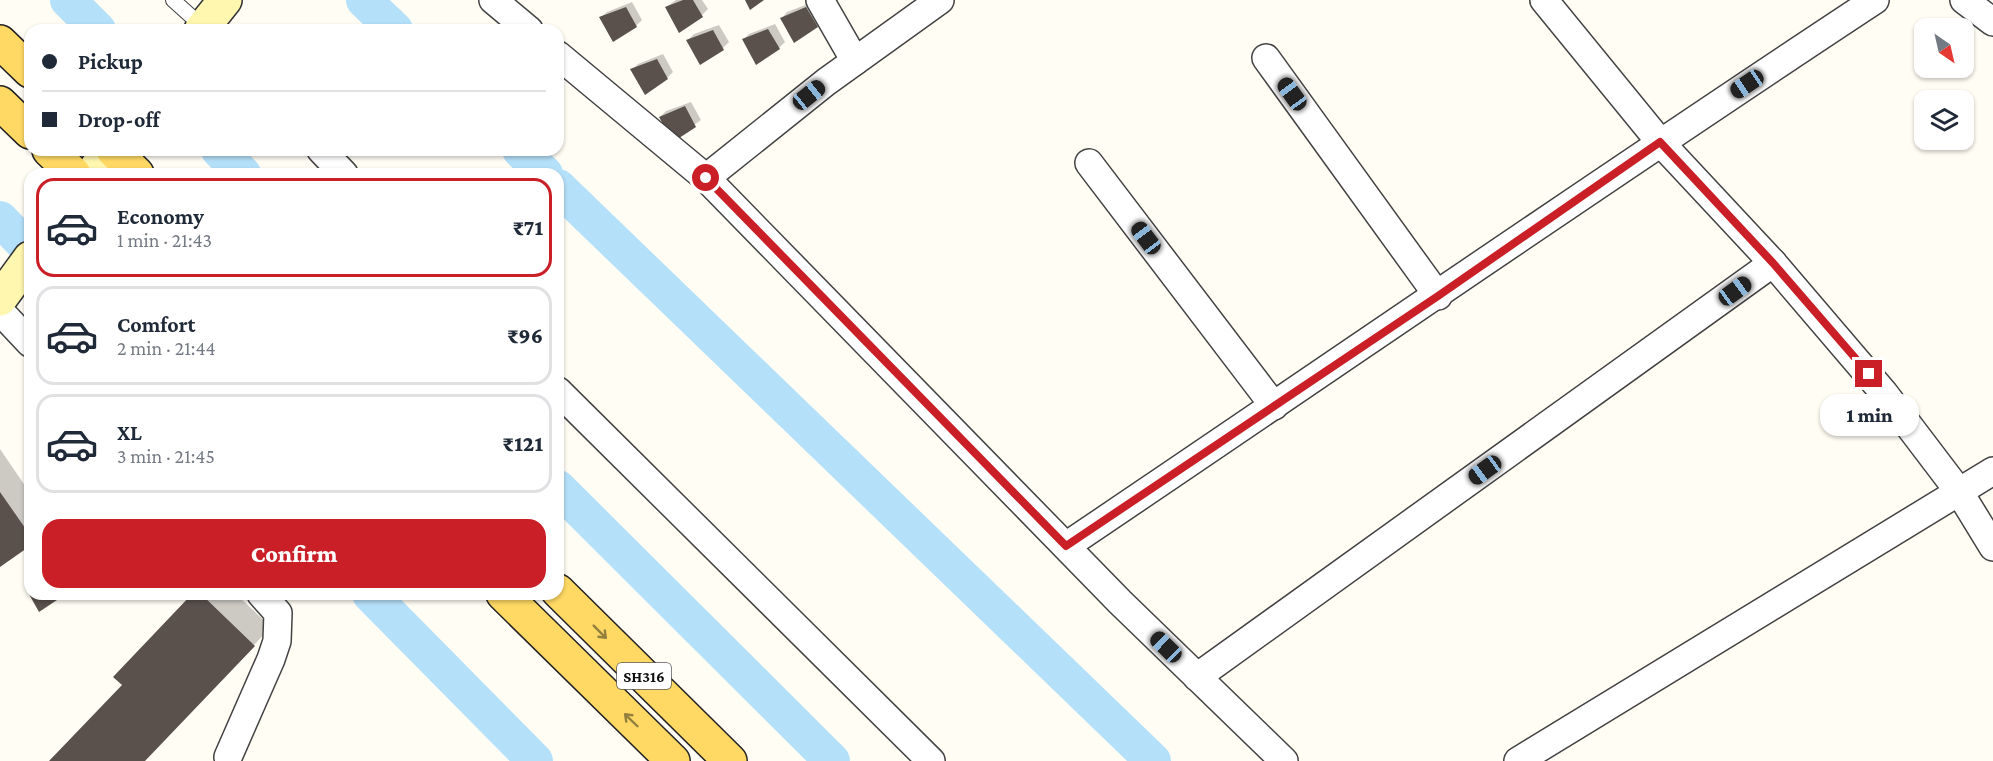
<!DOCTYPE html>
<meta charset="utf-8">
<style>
:root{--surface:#fff;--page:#f2f2f3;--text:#1f2937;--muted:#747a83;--line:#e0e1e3;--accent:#ca1f27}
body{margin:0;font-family:"Crimson Pro",serif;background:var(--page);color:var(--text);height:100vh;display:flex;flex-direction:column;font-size:22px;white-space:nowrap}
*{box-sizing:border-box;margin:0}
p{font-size:20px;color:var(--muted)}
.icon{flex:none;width:33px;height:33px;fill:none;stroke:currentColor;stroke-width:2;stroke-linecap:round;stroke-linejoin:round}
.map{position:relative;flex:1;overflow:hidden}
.side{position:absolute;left:24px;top:168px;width:540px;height:432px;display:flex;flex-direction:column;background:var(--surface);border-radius:18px;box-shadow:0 2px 4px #0004}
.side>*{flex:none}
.hud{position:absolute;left:24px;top:24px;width:540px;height:132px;border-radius:18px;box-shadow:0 2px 4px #0004;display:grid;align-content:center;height:132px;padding:0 18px;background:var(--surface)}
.needle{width:39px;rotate:146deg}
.fabs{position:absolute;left:1914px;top:18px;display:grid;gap:12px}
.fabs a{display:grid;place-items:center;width:60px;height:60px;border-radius:12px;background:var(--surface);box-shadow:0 2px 4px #0004;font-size:30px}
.end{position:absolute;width:27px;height:27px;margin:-14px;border:8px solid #ca1f27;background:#fff;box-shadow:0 0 0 3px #fff}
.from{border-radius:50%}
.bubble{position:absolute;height:42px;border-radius:18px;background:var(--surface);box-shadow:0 2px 4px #0004;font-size:20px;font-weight:800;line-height:42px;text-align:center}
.car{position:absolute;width:18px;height:36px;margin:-18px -9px;border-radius:8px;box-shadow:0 0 4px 2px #0007;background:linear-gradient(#222 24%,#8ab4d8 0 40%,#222 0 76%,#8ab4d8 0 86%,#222 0)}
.hud b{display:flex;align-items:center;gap:21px;height:57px;font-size:22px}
.hud b+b{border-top:2px solid var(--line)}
.hud i{width:15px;height:15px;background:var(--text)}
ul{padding:10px 0 0;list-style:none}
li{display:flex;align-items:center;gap:18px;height:99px;margin:0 12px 9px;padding:0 6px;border:3px solid var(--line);border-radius:18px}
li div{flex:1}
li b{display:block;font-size:22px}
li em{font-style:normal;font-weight:800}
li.current{border-color:var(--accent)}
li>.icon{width:54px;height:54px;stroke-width:1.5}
.button{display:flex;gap:12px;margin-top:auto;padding:12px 18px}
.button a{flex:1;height:69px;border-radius:18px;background:var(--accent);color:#fff;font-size:24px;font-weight:800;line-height:69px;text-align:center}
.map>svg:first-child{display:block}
</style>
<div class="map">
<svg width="1993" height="761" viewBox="0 0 1993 761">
<rect width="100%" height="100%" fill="#fffdf4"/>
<g fill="#0003">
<path d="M676,0H702L708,9L702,15L666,7Z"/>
<path d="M632,2L642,20L636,26L601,17L607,12Z"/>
<path d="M813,2L823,20L817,26L782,18L787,12Z"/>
<path d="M775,24L785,42L779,48L743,40L749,34Z"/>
<path d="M719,25L729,42L723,48L688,40L694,34Z"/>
<path d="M663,54L673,72L667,78L632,70L638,64Z"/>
<path d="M691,102L701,120L673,140L660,117L666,111Z"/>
<path d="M0,449L30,493V545L0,565Z"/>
<path d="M194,594H236L271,627L144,761H52L124,685Z"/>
</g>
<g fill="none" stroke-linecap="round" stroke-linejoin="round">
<g stroke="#b5e0fa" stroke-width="36">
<path d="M68,0L98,30"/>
<path d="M364,0L395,30"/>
<path d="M219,150L243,174"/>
<path d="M520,150L545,174"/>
<path d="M558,187L1153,761"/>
<path d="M0,219L30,250"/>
<path d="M558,488L832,761"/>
<path d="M370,594L535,761"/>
</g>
</g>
<g fill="#5a514c">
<path d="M683,0H693L703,17L679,33L665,7Z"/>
<path d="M745,0H764L750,10Z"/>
<path d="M626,7L637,27L613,42L599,17Z"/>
<path d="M806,7L818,27L794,43L780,18Z"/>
<path d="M768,29L780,49L756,65L742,39Z"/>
<path d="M713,30L724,50L700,65L686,40Z"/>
<path d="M657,59L668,79L645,95L630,69Z"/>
<path d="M685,106L696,127L673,142L659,117Z"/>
<path d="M0,492L30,535V546L0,567Z"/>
<path d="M30,585V594H61L63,596L39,612L25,587Z"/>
<path d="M192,594H201L255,646L145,761H49L122,685L113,677Z"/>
</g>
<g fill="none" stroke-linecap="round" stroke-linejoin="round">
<g stroke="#434343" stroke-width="16">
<path id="lane" d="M173,0L203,27"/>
</g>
<g stroke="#434343" stroke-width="30">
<g id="street">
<path d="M493,0L529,30"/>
<path d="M820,0L855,61"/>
<path d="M1544,0L1660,142L1773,263L1884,393L1960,493L1993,547"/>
<path d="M1964,0L1993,22"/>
<path d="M558,55L706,178L1120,602L1284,761"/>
<path d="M1266,58L1438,296"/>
<path d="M321,150L344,174"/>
<path d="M1089,163L1274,406"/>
<path d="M706,178L826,82L940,0"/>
<path d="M0,311L30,343"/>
<path d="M558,391L931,761"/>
<path d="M1066,546C1336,364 1603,179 1875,0"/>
<path d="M1197,677L1773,263"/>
<path d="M228,757L271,659L277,641L278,613L261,594"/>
<path d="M1518,761L1993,471"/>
</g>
</g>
<g stroke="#323232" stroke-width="36">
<g id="secondary">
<path d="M201,30L225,0"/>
<path d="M92,174L109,150"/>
<path d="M0,299L30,258"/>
</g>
</g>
<g stroke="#212121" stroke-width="36">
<g id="primary">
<path d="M0,42L30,71"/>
<path d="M0,103L30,132"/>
<path d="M49,150L74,174"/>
<path d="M113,150L137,174"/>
<path d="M558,591L730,761"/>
<path d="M503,594L673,761"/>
</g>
</g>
<use href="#lane" stroke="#fff" stroke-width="14"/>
<use href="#street" stroke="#fff" stroke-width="27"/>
<use href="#secondary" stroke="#fff6af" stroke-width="33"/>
<use href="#primary" stroke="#ffd964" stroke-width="33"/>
</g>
<defs><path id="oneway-shaft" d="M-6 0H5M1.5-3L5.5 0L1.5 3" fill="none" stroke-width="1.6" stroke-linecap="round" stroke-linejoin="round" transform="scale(1.5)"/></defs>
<g stroke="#937f3e">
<use href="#oneway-shaft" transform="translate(600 632) rotate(45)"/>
<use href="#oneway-shaft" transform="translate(631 720) rotate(-136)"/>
</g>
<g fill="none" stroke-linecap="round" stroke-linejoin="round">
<path stroke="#ca1f27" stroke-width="8" d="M706,178L1066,546L1438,296L1660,142L1773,263L1869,374"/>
</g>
<g text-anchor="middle" stroke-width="6" stroke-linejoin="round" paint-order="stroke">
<rect fill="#fff" stroke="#585858" stroke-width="1.5" x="617" y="663" width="54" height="26" rx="4.5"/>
<g font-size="16" font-weight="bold" fill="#101010">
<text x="644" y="682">SH316</text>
</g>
</g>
</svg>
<div class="fabs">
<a><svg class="needle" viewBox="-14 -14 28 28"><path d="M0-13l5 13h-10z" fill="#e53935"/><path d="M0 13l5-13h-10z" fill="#747a83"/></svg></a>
<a><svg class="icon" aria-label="layers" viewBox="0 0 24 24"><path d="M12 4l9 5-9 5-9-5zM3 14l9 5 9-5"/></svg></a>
</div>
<i class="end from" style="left:706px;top:178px"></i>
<i class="end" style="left:1869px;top:374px"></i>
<div class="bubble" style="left:1820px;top:394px;width:99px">1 min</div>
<i class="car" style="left:1747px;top:84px;rotate:236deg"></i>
<i class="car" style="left:1292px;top:94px;rotate:324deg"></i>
<i class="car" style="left:809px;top:95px;rotate:51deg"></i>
<i class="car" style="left:1146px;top:238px;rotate:323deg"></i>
<i class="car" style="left:1735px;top:291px;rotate:54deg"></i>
<i class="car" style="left:1485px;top:470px;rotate:234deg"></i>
<i class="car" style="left:1166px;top:647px;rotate:314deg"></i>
<div class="hud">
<b><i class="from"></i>Pickup</b>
<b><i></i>Drop-off</b>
</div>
<section class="side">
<ul>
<li class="current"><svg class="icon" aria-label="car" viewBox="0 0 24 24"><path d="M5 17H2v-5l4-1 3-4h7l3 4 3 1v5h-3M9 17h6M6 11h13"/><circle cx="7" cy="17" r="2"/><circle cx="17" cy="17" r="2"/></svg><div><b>Economy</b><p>1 min · 21:43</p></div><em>₹71</em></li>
<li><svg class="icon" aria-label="car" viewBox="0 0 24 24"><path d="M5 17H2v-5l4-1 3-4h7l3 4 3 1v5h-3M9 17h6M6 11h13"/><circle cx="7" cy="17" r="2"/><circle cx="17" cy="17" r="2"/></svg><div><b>Comfort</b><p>2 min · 21:44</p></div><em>₹96</em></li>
<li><svg class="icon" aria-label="car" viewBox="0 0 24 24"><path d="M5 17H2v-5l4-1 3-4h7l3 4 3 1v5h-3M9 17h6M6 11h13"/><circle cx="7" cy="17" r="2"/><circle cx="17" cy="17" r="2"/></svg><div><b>XL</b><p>3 min · 21:45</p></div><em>₹121</em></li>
</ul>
<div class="button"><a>Confirm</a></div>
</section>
</div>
